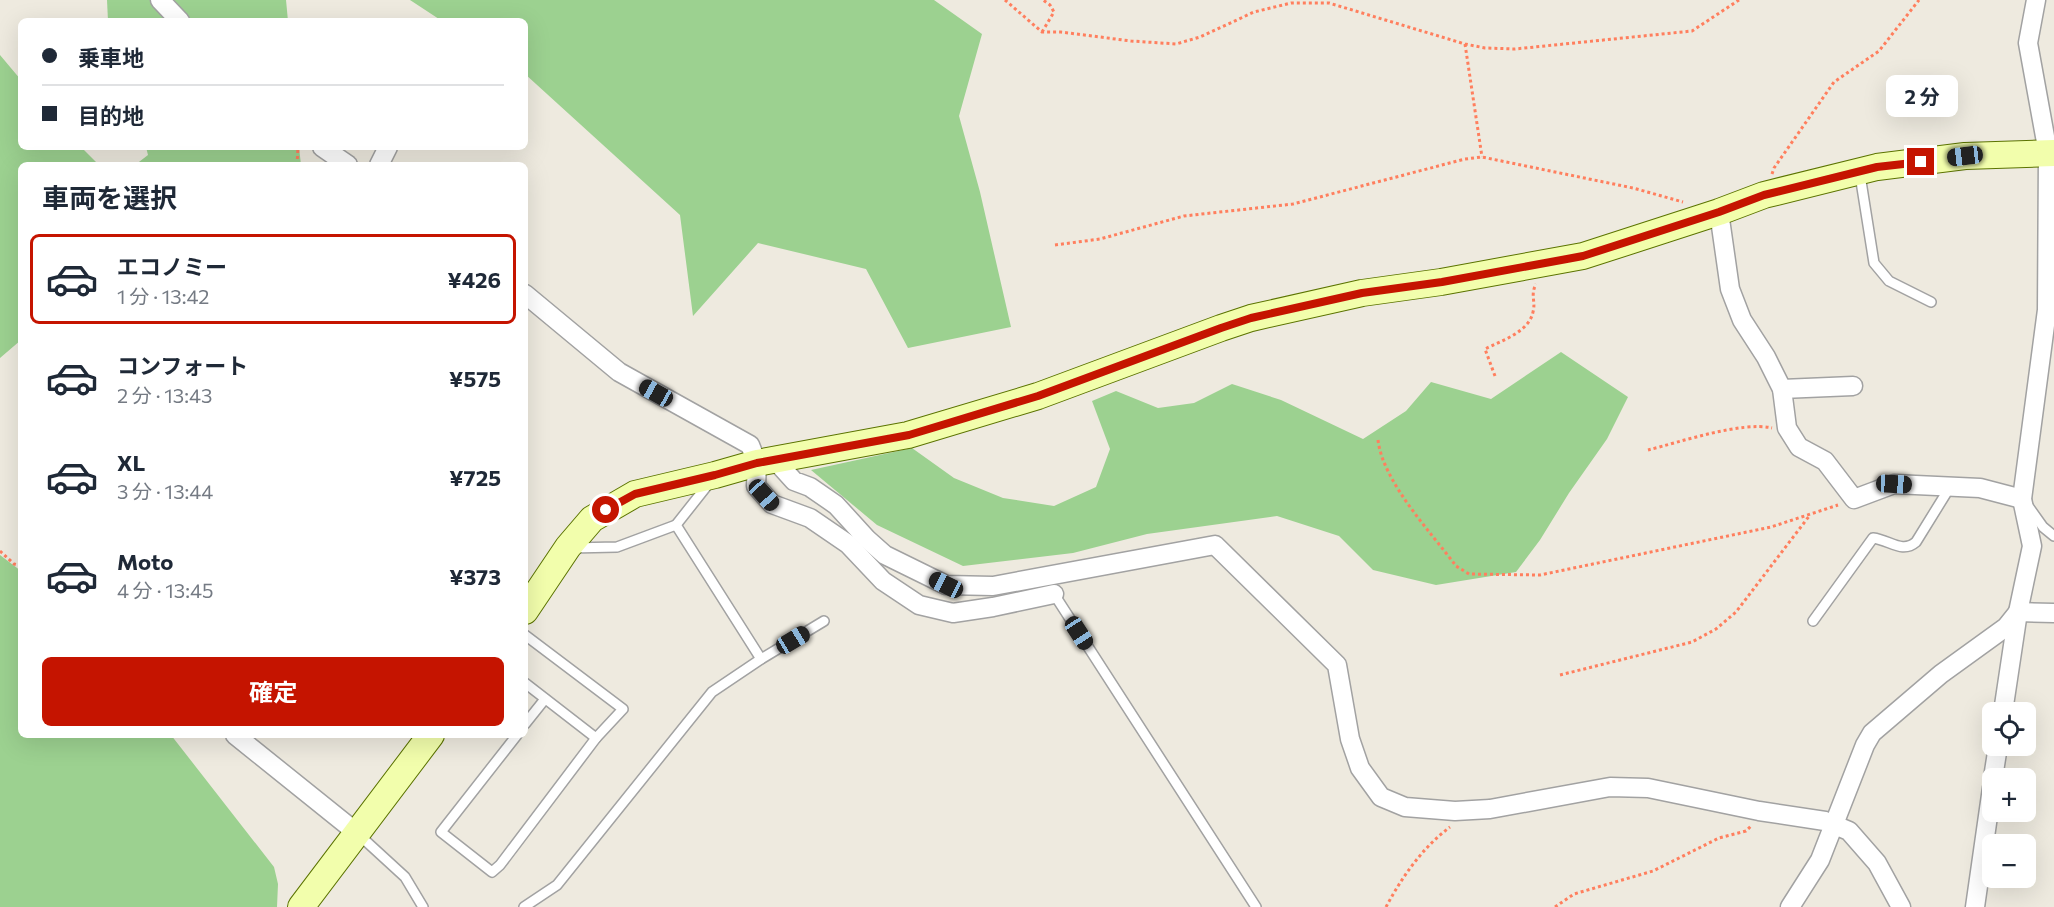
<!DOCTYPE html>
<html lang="ja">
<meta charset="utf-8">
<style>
:root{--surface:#fff;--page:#f6f6f7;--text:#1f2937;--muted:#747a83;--line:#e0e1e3;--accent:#c51400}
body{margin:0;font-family:Commissioner,"Noto Sans JP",sans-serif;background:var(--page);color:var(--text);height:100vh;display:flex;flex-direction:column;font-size:22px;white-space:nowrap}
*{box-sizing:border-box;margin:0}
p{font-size:20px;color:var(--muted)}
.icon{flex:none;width:33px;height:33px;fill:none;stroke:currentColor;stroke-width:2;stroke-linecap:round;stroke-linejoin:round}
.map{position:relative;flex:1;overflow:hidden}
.sheet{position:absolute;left:18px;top:162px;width:510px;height:576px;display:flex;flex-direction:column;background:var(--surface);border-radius:9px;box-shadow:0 6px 24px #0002}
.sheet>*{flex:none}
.top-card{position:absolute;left:18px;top:18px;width:510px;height:132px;border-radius:9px;box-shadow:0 6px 24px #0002;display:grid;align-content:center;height:132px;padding:0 24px;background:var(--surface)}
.tools{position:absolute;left:1982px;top:702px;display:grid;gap:12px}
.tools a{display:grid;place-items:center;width:54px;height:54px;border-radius:9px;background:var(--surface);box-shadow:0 6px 24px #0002;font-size:30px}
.end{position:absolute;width:27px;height:27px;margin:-14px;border:8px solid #c51400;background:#fff;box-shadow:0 0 0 3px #fff}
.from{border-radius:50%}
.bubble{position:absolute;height:42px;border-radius:9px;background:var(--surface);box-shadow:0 6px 24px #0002;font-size:20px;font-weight:700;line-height:42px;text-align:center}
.car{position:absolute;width:18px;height:36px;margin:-18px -9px;border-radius:8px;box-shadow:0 0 4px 2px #0007;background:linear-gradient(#222 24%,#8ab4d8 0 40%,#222 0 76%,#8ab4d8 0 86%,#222 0)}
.top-card b{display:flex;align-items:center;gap:21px;height:57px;font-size:22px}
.top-card b+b{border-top:2px solid var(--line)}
.top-card i{width:15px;height:15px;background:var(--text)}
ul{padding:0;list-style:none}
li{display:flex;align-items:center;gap:18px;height:90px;margin:0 12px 9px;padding:0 12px;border:3px solid transparent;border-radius:9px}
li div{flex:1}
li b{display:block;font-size:22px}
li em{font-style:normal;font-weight:700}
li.current{border-color:var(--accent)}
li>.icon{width:54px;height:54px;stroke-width:1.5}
h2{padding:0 24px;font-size:27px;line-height:72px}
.primary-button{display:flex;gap:12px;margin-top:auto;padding:12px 24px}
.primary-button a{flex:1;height:69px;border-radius:9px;background:var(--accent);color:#fff;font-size:24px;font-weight:700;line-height:69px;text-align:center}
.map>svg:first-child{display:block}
</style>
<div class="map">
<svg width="2054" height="907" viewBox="0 0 2054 907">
<rect width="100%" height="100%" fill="#eeeadf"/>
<g fill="#9cd190">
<path d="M107,0H286L288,21H108Z"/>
<path d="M410,0H934L982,34L959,116L980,192L1011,327L908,348L866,269L758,243L693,316L680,215L525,74V21H442Z"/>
<path d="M0,55L21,80V147H81L99,165H21V340L0,358Z"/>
<path d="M146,147H299L301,165H135L148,155Z"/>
<path d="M1561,352L1628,397L1607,439L1569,493L1540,540L1516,572L1436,585L1373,570L1339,536L1277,516L1147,534L1073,553L963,566L877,525L811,470L912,448L954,478L1003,498L1054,506L1096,487L1110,449L1092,401L1116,391L1158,408L1194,403L1232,384L1281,400L1363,439L1406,411L1431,382L1491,399Z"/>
<path d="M0,555L21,571V735H171L274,867L278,884L277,907H0Z"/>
</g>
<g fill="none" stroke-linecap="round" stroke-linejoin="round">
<g stroke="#a2a2a2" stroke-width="12">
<g id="lane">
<path d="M1860,175L1874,263L1889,281L1931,302"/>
<path d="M710,482L676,525L761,659"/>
<path d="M2028,506L2043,527L2054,536"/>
<path d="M571,548L617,547L676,525"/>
<path d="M1054,594L1256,907"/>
<path d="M1813,621L1873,538C1890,540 1902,554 1916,542L1950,487"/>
<path d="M525,635L623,709L596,738L525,683"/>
<path d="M525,724L545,699"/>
<path d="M517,735L441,832L492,872L500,865L596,738"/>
<path d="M357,833L405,877L423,907"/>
<path d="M524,907L557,885L712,692L761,659L824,621"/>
</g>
</g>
<g stroke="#a2a2a2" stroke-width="21">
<g id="street">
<path d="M160,0L180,21"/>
<path d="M322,147L348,165"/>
<path d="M379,165L388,147"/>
<path d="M1719,212L1730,289L1742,320L1766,357L1782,389L1787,428L1799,447L1825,461L1854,499L1894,484L1980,488L2022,499"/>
<path d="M525,294L619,372L750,445L757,463L756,486L772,504L810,518L848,544L883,581L919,605L953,613L993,607L1054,594"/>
<path d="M1782,389L1853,386"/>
<path d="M775,460L794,481L810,487L836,505L867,539L885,555L946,585L993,586L1215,545L1337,665L1350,739L1360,768L1381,797L1405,807L1455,811L1490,809L1610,787L1648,788L1759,811L1825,821L1849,831L1877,863L1901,907"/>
<path d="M2003,712L2018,612L2032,546L2022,499L2047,310L2048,153L2028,43L2036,0"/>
<path d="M235,735L357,833"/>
<path d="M1993,778L1998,746"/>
<path d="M1790,907L1820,860L1865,745L1872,733L1941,674L2006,627L2018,612L2054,613"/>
<path d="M1975,907L1992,788"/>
</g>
</g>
<g stroke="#5b7300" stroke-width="28">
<g id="secondary">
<path d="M525,611L568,547L592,519L635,494L715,475L757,463L908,435L1038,396L1221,328L1251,318L1362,293L1441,282L1583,256L1719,212L1764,195L1877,167L1965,156L2054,153"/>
<path d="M301,907L431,735"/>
</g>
</g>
<g stroke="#ff7f5e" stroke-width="3" stroke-dasharray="3 3" stroke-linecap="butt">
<path d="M1005,0L1042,32H1061L1131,41L1176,44L1200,37L1254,12L1291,3H1329L1465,44L1485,48L1515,49L1692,31L1739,0"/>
<path d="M1042,32L1054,12L1050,5L1043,0"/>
<path d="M1465,44L1482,157"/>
<path d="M297,165L298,147"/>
<path d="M1772,174L1774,168L1834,82L1879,51L1919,0"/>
<path d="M1055,245L1100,239L1184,216L1293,204L1465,159L1482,157L1633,188L1683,202"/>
<path d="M1495,376L1485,349C1501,341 1529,332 1533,312C1536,301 1530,296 1536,284"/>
<path d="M1378,440C1383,482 1430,531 1456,566L1469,574L1540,575L1771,527L1838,505"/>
<path d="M1648,450C1680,442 1742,421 1772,428"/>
<path d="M0,551L14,564L21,566"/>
<path d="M1560,675L1692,642L1716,629L1736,612L1810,515"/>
<path d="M1386,907C1402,877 1422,848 1450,827"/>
<path d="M1555,907L1574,894L1653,871L1719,838L1746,831L1751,826"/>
</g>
<use href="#lane" stroke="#fff" stroke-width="9"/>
<use href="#street" stroke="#fff" stroke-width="18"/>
<use href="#secondary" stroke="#f2feac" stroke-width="26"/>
</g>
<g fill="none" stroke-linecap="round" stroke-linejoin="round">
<path stroke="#c51400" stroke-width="8" d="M606,510L635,494L715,475L757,463L909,435L1038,396L1221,328L1251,318L1362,293L1442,282L1583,256L1719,212L1764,195L1877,167L1921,162"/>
</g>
</svg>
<div class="tools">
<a><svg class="icon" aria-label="locate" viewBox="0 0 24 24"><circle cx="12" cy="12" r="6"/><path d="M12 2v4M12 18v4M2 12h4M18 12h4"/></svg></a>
<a>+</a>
<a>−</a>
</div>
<i class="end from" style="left:606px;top:510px"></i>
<i class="end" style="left:1921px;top:162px"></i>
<div class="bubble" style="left:1886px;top:75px;width:72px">2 分</div>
<i class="car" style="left:1965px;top:156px;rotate:263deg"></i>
<i class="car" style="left:656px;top:393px;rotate:299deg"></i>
<i class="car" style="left:1894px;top:484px;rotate:93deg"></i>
<i class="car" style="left:764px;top:495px;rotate:138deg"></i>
<i class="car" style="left:946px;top:585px;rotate:296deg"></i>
<i class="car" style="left:1079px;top:633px;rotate:147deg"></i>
<i class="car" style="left:793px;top:640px;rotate:59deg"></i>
<div class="top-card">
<b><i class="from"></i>乗車地</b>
<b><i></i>目的地</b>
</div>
<section class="sheet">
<h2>車両を選択</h2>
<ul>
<li class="current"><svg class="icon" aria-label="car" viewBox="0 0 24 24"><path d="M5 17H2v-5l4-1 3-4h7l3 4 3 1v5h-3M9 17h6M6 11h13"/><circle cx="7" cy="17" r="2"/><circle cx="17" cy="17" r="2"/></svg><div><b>エコノミー</b><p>1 分 · 13:42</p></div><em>¥426</em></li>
<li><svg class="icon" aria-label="car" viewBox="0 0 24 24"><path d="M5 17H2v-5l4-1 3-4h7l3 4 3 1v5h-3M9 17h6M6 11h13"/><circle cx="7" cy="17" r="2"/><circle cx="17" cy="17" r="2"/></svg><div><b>コンフォート</b><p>2 分 · 13:43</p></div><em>¥575</em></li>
<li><svg class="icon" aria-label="car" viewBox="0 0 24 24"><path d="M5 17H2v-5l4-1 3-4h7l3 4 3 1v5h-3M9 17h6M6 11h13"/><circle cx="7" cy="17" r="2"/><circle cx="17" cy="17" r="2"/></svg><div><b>XL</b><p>3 分 · 13:44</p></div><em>¥725</em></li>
<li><svg class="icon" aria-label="car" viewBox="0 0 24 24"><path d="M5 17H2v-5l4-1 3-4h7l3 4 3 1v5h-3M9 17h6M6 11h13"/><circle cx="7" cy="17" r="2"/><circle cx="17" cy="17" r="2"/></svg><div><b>Moto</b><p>4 分 · 13:45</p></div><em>¥373</em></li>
</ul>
<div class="primary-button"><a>確定</a></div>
</section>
</div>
